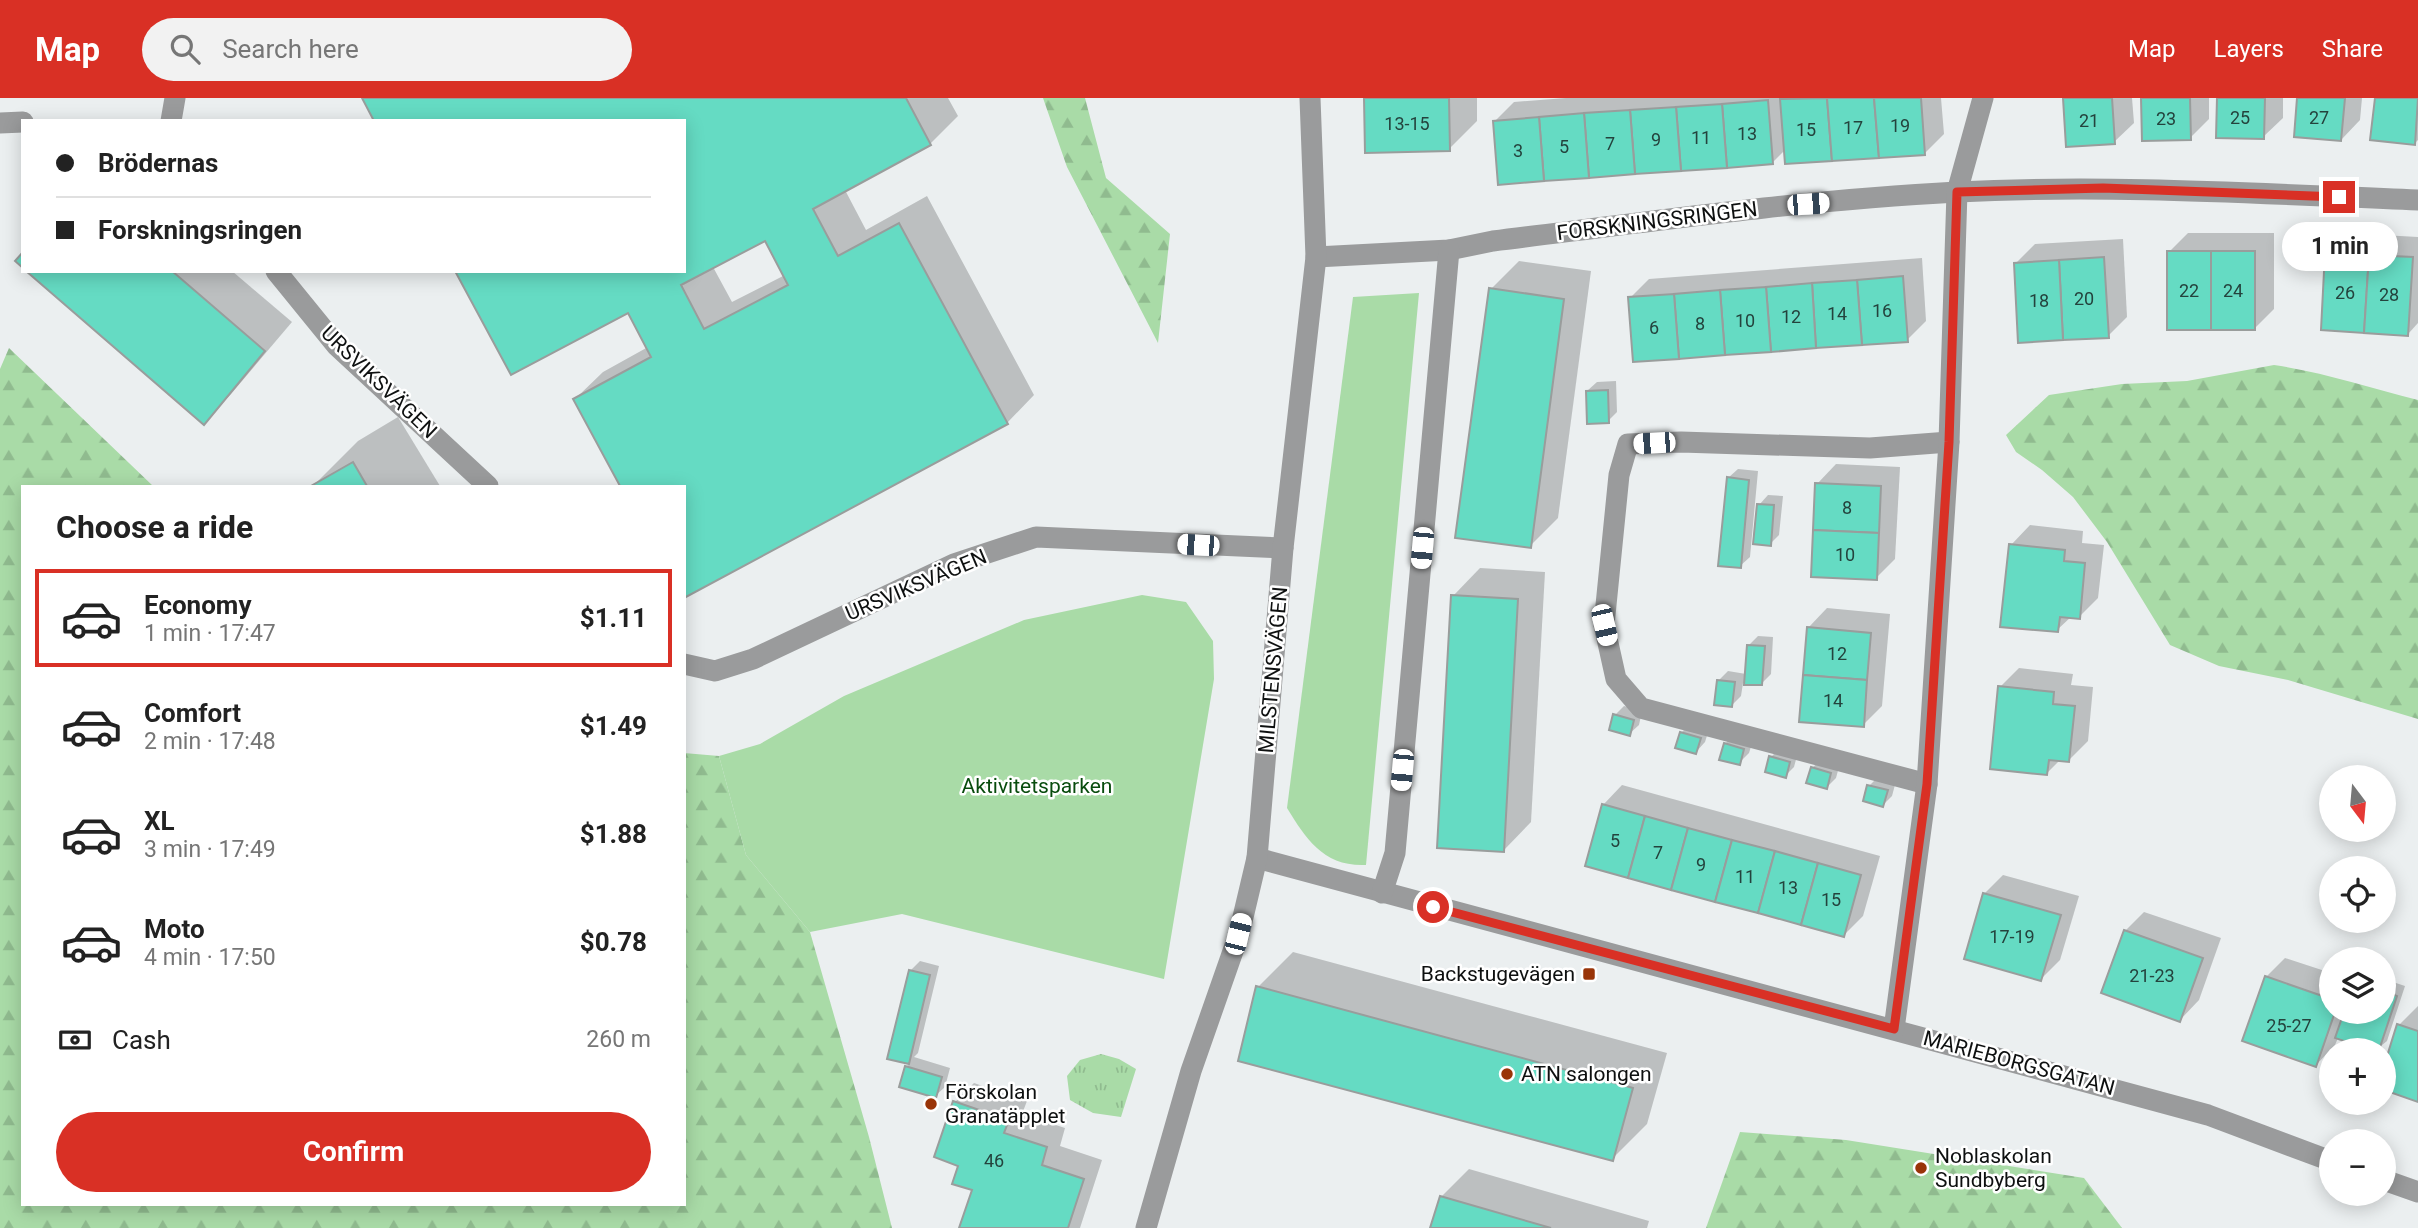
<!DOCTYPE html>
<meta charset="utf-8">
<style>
:root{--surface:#fff;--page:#f2f2f2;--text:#222;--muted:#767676;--line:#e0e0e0;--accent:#d93025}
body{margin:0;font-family:Roboto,sans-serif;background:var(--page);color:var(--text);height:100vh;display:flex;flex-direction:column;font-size:26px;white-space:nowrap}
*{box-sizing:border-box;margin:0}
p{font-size:23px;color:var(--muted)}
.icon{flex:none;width:38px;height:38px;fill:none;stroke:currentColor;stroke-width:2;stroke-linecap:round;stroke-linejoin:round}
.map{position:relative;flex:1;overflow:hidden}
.sheet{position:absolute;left:21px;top:387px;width:665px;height:721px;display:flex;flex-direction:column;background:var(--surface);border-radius:0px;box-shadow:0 4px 18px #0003}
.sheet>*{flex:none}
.hud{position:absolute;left:21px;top:21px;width:665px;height:154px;border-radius:0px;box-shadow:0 4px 18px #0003;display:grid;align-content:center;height:154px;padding:0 35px;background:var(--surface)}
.needle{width:46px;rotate:164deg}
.fabs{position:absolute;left:2319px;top:667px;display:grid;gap:14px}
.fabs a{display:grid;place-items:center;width:77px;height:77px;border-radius:50%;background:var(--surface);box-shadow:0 4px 18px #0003;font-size:35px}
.end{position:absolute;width:32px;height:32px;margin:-16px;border:9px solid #d93025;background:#fff;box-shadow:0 0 0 4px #fff}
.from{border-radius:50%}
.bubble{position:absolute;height:49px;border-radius:24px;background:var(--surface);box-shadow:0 4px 18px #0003;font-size:23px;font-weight:700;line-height:49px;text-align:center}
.car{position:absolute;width:21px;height:42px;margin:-21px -10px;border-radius:9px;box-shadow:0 0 5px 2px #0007;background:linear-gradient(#fff 24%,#345 0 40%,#fff 0 76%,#345 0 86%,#fff 0)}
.hud b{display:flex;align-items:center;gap:24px;height:66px;font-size:26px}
.hud b+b{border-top:2px solid var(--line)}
.hud i{width:18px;height:18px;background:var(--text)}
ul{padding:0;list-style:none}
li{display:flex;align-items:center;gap:21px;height:98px;margin:0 14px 10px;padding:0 21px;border:4px solid transparent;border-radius:0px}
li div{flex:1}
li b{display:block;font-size:26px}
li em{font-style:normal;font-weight:700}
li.on{border-color:var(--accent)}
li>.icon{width:63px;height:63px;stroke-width:1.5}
h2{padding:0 35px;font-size:32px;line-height:84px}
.pay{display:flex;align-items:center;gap:18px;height:77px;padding:0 35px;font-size:26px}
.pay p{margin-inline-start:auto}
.cta{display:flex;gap:14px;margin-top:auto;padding:14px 35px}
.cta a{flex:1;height:80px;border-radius:42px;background:var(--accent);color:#fff;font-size:28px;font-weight:700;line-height:80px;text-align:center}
header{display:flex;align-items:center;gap:42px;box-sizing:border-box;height:98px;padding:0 35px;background:var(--accent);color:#fff}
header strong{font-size:33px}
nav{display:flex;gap:38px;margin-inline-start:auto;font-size:24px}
.search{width:490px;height:63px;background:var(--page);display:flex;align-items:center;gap:18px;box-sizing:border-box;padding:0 24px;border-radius:38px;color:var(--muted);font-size:26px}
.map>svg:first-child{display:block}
</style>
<header>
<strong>Map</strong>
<div class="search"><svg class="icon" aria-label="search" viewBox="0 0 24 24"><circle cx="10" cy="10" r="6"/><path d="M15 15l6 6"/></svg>Search here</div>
<nav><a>Map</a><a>Layers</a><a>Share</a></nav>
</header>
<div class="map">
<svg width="2418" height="1130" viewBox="0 0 2418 1130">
<defs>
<pattern id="grass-tufts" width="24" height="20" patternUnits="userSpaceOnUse" patternTransform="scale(1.75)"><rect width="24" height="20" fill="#a9dba7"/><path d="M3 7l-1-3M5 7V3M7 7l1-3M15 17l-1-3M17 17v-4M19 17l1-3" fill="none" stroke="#90bb8f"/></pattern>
<pattern id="forest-firs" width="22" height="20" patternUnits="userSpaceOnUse" patternTransform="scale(1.75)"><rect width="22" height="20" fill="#a9dba7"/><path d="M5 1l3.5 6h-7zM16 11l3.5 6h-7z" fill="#90bb8f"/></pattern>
</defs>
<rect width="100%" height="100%" fill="#ebeff0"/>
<path fill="url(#grass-tufts)" d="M1101,956L1119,961L1136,971L1121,1019L1093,1015L1070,1002L1067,978L1080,962Z"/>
<g fill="url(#forest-firs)">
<path d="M1043,0H1085L1106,80L1170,136L1158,245L1067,69Z"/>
<path d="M9,250L153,388H23V1106H684V655L719,658L746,757L810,834L869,1039L892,1130H0V271Z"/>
<path d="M2274,267C2323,274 2370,290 2418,302V621L2288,582L2219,568L2170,547L2107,444L2073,399L2042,372L2016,354L2006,337L2049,297L2122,286L2187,283Z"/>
<path d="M1740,1034L1846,1042L2084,1080L2122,1130H1706Z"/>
</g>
<g fill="#a9dba7">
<path d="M1419,195L1366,767C1324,769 1306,741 1287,710L1353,199Z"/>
<path d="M1142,497L1186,504L1213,543L1214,581L1164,881L902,816L810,834L746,757L719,658L760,646L844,598L1024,522Z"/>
</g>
<g fill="#0003" fill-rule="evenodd">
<path d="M364,0H948L958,18L930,46L845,92L866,132L927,98L1034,297L1007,325L684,388H622L575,301L603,274L648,249L684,173V23ZM766,141L785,177L732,204L713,169Z"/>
<path d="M1365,0H1477V23L1449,51Z"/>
<path d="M1566,0H1941L1944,36L1925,55L1786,51L1772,65L1495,23L1514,4Z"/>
<path d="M2064,0H2132L2134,25L2114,44Z"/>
<path d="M2143,0H2209V21L2190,40Z"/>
<path d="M2219,0H2283V20L2263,39Z"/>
<path d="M2299,0H2362L2360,22L2341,42Z"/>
<path d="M2377,0H2418V42L2414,46Z"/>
<path d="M2188,135H2274V211L2255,230L2169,154Z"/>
<path d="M2346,135L2418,139V225L2408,236L2327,154Z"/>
<path d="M2123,141L2127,219L2108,238L2016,165L2035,146Z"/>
<path d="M1922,160L1926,223L1907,242L1630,200L1649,181Z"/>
<path d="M1519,163L1591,173L1558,420L1530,448L1491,191Z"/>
<path d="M29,173H232L292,224L231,296L204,324Z"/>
<path d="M1616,283L1617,314L1608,323L1587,293L1597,284Z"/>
<path d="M398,319L440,388H313L358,343Z"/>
<path d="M1836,366L1900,369L1895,461L1876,480L1817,386Z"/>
<path d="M1738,371L1758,373L1750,459L1740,468L1728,380Z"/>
<path d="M1768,397L1783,398L1779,437L1770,446L1759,407Z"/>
<path d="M2030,427L2083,433L2082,445L2104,447L2098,500L2079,519L2072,518L2057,532L2011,447Z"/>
<path d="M1480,470L1545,474L1531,724L1504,752L1453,498Z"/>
<path d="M1827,510L1890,516L1882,608L1863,627L1808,530Z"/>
<path d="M1758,538L1773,539L1771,576L1761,586L1743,585L1741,598L1732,607L1718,583L1728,573L1746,576L1748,548Z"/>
<path d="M2019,570L2073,576L2071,587L2093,589L2088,643L2069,662L2061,661L2047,675L2000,589Z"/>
<path d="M1624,608L1642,613L1639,627L1629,636L1615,617Z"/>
<path d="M1691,625L1709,631L1705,644L1696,654L1681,635Z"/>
<path d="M1734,636L1753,642L1749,655L1739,665L1725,646Z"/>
<path d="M1780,650L1798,654L1794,669L1785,678L1771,659Z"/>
<path d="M1822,661L1840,665L1836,680L1827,689L1812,670Z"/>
<path d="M1878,679L1896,683L1892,698L1883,707L1869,688Z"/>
<path d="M1622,687L1880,758L1863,818L1844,837L1603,707Z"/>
<path d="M2003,777L2079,798L2060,862L2041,881L1984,796Z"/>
<path d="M2144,814L2221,840L2199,902L2180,922L2125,833Z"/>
<path d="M1293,854L1667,955L1647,1026L1612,1061L1258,889Z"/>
<path d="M2285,860L2331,875V914H2384V881L2405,888L2387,943L2376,952L2338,940L2335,947L2316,967L2266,879Z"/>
<path d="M920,863L939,868L918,955L914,959L950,970L945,989L935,998L906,969L910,965L889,960L910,873Z"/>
<path d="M2418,908V1002L2384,990V973L2399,927Z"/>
<path d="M974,985L1027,1003L1022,1016L1065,1030L1060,1048L1102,1062L1080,1130H961L974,1091L960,1066L955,1004Z"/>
<path d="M1469,1071L1649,1123L1647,1130H1432L1441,1099Z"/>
</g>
<g fill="#65dbc3" stroke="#999d9c" stroke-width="2" fill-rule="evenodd">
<path d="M362,0H906L931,47L813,111L838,158L899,125L1008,326L684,500V388H620L573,301L651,259L628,215L511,277L455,173H684V23H374ZM765,143L788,187L704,231L681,187Z"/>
<path d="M1364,0H1449L1450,53L1365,55Z"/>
<path d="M1827,0L1832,63L1785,66L1780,1Z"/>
<path d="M1827,0H1874L1879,60L1832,63Z"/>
<path d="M1874,0H1921L1925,57L1879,60Z"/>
<path d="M2063,0H2112L2115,46L2066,49Z"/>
<path d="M2141,0H2190L2191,42L2142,43Z"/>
<path d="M2217,0H2265L2264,41L2216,40Z"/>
<path d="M2297,0H2345L2341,43L2294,39Z"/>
<path d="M2375,0H2418L2415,47L2370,42Z"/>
<path d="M1768,2L1773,66L1727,70L1722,6Z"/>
<path d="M1722,6L1727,70L1681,73L1676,9Z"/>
<path d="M1676,9L1681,73L1635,76L1630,12Z"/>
<path d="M1630,12L1635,76L1589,80L1584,15Z"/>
<path d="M1584,15L1589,80L1544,83L1539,19Z"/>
<path d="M1539,19L1544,83L1498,87L1493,23Z"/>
<rect x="2167" y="153" width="44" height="79"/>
<rect x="2211" y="153" width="44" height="79"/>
<path d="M23,154V170L15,163Z"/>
<path d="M2325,154L2369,157L2364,235L2321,232Z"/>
<path d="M2369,157L2413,159L2408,238L2364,235Z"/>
<path d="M2104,159L2109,240L2063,242L2059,162Z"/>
<path d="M2059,162L2063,242L2018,245L2014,165Z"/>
<path d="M26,173H172L265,253L204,327Z"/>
<path d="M1903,178L1908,244L1862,247L1857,182Z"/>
<path d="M1857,182L1862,247L1816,250L1812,185Z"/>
<path d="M1812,185L1816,250L1771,254L1766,189Z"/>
<path d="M1766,189L1771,254L1725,257L1720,192Z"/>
<path d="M1489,190L1564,201L1531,450L1455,440Z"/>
<path d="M1720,192L1725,257L1679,261L1674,196Z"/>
<path d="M1674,196L1679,261L1633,264L1628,199Z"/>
<path d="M1608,292L1609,325L1587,326L1586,293Z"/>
<path d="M353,364L367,388H311Z"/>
<path d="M1727,379L1749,382L1741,470L1718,468Z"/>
<path d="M1815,385L1881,388L1879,435L1813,432Z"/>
<path d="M1757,406L1774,407L1771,448L1753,446Z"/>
<path d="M1813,432L1879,435L1877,482L1811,479Z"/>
<path d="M2009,446L2065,452L2064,463L2085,465L2080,521L2060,519L2058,534L2000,529Z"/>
<path d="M1451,497L1518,501L1504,754L1437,750Z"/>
<path d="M1807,529L1871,535L1867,582L1803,577Z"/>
<path d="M1747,547L1765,548L1762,587H1744Z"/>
<path d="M1803,577L1867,582L1864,629L1799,624Z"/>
<path d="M1717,582L1735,584L1732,609L1714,607Z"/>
<path d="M1998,588L2054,594L2053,606L2075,608L2069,664L2049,662L2047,677L1990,671Z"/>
<path d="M1613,616L1634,622L1630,638L1609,632Z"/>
<path d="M1680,634L1701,640L1696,656L1675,650Z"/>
<path d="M1724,645L1744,651L1740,667L1719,662Z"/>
<path d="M1769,658L1790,664L1786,680L1765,674Z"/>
<path d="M1811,669L1831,675L1827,691L1806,685Z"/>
<path d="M1867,687L1888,692L1883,709L1863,703Z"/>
<path d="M1602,706L1645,718L1628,780L1585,768Z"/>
<path d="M1645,718L1688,730L1671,792L1628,780Z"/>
<path d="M1688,730L1732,742L1715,804L1671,792Z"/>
<path d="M1732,742L1775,753L1758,815L1715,804Z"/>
<path d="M1775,753L1818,765L1801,827L1758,815Z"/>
<path d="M1818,765L1861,777L1844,839L1801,827Z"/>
<path d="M1983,795L2061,817L2041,883L1964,861Z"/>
<path d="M2124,832L2203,860L2180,924L2101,895Z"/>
<path d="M909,872L930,877L909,966L887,961Z"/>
<path d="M2265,878L2331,901V914H2335L2316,969L2242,943Z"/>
<path d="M1256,888L1633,990L1613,1063L1238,963Z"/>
<path d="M2384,893L2397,898L2379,952H2370L2335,940L2344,914H2384Z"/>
<path d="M2397,926L2418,933V1004L2384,992V968Z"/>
<path d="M905,968L942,979L936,1000L899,989Z"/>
<path d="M953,1003L1009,1022L1004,1035L1047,1049L1042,1067L1084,1081L1068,1130H959L972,1092L952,1086L958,1068L934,1059Z"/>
<path d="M1440,1098L1551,1130H1430Z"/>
</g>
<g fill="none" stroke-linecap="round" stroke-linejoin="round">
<g stroke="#9a9b9c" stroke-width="21">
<path d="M171,23L175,0"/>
<path d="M0,25L23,24"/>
<path d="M1316,159L1449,152L1493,143C1647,124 1802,102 1957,94C2110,86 2265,96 2418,102"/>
<path d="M276,173L337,248L488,388"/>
<path d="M684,566L715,573L753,561L954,466L1036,439L1283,450"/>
<path d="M1927,686L1641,610L1616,581L1604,527L1619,377L1628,346L1681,344L1870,350L1949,344"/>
<path d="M1257,760L2208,1017L2331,1063"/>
<path d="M1382,795L1395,755L1449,152"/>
<path d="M1894,931L1927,686L1949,344L1957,94L1983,0"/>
<path d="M2384,1082L2418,1094"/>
<path d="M1146,1130L1191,973L1239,836L1257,760L1283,450L1316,159L1310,0"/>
</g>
</g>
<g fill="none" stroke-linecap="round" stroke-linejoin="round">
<path stroke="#d93025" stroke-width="9" d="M1433,809L1894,931L1927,686L1949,344L1957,94L2103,90L2339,99"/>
</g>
<g fill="#993408" stroke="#fff" stroke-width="2.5">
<rect x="1582" y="869" width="14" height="14" rx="3.5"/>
<circle cx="1507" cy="976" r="7"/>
<circle cx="931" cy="1006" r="7"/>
<circle cx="1921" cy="1070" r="7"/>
</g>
<g text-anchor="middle" stroke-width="5" stroke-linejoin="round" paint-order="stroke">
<g font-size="18" fill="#24433d">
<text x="2240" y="26">25</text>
<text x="2319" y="26">27</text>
<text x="2166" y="27">23</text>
<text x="2089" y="29">21</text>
<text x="1407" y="32">13-15</text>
<text x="1900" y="34">19</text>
<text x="1853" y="36">17</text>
<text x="1806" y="38">15</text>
<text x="1747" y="42">13</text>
<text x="1701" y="46">11</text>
<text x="1656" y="48">9</text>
<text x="1610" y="52">7</text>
<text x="1564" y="55">5</text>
<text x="1518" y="59">3</text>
<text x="2189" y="199">22</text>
<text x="2233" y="199">24</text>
<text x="2345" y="201">26</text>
<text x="2389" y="203">28</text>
<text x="2084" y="207">20</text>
<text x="2039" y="209">18</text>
<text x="1882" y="219">16</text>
<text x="1837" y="222">14</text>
<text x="1791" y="225">12</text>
<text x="1745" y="229">10</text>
<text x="1700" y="232">8</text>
<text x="1654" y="236">6</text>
<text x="1847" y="416">8</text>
<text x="1845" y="463">10</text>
<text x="1837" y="562">12</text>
<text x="1833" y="609">14</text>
<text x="1615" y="749">5</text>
<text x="1658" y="761">7</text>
<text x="1701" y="773">9</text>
<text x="1745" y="785">11</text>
<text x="1788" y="796">13</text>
<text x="1831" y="808">15</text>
<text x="2012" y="845">17-19</text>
<text x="2152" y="884">21-23</text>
<text x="2289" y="934">25-27</text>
<text x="994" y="1069">46</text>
</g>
<g font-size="21" fill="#0e1010" stroke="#fff">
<text transform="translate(1657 123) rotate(-7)" y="7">FORSKNINGSRINGEN</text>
<text transform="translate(379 284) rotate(44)" y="7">URSVIKSVÄGEN</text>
<text transform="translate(916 487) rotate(-23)" y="7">URSVIKSVÄGEN</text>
<text transform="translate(1273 572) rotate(-85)" y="7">MILSTENSVÄGEN</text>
<text transform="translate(2019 965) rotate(15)" y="7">MARIEBORGSGATAN</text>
</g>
<g font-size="21" fill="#084c0d" stroke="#fff">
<text x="1037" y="695">Aktivitetsparken</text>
</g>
<g font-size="21" fill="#0e1010" stroke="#fff" text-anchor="start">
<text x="1575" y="883" text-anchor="end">Backstugevägen</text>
<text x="1521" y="983">ATN salongen</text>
<text x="945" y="1001">Förskolan<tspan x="945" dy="24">Granatäpplet</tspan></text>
<text x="1935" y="1065">Noblaskolan<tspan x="1935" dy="24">Sundbyberg</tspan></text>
</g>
</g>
</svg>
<div class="fabs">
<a><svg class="needle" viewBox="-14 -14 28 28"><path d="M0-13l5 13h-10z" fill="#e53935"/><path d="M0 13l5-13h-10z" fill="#767676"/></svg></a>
<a><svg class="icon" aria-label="locate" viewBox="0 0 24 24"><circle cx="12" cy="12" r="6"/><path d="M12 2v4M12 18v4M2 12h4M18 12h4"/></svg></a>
<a><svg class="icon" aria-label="layers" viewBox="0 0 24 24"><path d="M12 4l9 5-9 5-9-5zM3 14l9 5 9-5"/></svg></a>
<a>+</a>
<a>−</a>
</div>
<i class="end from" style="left:1433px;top:809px"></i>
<i class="end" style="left:2339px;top:99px"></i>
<div class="bubble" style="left:2282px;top:124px;width:116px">1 min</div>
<i class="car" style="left:1808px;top:106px;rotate:86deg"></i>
<i class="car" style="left:1654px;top:345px;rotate:267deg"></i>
<i class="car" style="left:1198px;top:447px;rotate:273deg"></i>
<i class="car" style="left:1422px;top:450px;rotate:185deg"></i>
<i class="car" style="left:1604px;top:527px;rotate:167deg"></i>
<i class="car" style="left:1402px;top:672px;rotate:185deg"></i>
<i class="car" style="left:1238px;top:836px;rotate:14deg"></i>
<div class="hud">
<b><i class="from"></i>Brödernas</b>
<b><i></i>Forskningsringen</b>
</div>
<section class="sheet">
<h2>Choose a ride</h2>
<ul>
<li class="on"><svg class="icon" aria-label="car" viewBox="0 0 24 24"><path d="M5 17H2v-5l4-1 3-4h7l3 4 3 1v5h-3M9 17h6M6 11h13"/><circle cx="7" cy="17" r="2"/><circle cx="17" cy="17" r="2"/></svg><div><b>Economy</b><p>1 min · 17:47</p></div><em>$1.11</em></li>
<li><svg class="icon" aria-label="car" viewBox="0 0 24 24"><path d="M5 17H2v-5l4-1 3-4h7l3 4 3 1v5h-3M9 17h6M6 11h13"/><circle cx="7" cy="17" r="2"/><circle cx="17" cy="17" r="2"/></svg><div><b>Comfort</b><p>2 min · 17:48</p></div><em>$1.49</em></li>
<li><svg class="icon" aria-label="car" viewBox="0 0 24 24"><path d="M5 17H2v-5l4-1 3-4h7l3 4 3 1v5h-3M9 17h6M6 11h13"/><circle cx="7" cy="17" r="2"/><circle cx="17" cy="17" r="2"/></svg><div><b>XL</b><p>3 min · 17:49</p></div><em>$1.88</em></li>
<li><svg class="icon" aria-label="car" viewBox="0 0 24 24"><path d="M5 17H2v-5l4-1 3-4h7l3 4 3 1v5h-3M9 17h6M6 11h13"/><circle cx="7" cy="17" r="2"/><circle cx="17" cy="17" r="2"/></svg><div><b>Moto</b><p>4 min · 17:50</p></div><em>$0.78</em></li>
</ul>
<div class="pay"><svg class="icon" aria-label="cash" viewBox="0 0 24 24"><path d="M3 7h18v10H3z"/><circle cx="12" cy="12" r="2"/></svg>Cash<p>260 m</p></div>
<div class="cta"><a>Confirm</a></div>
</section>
</div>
